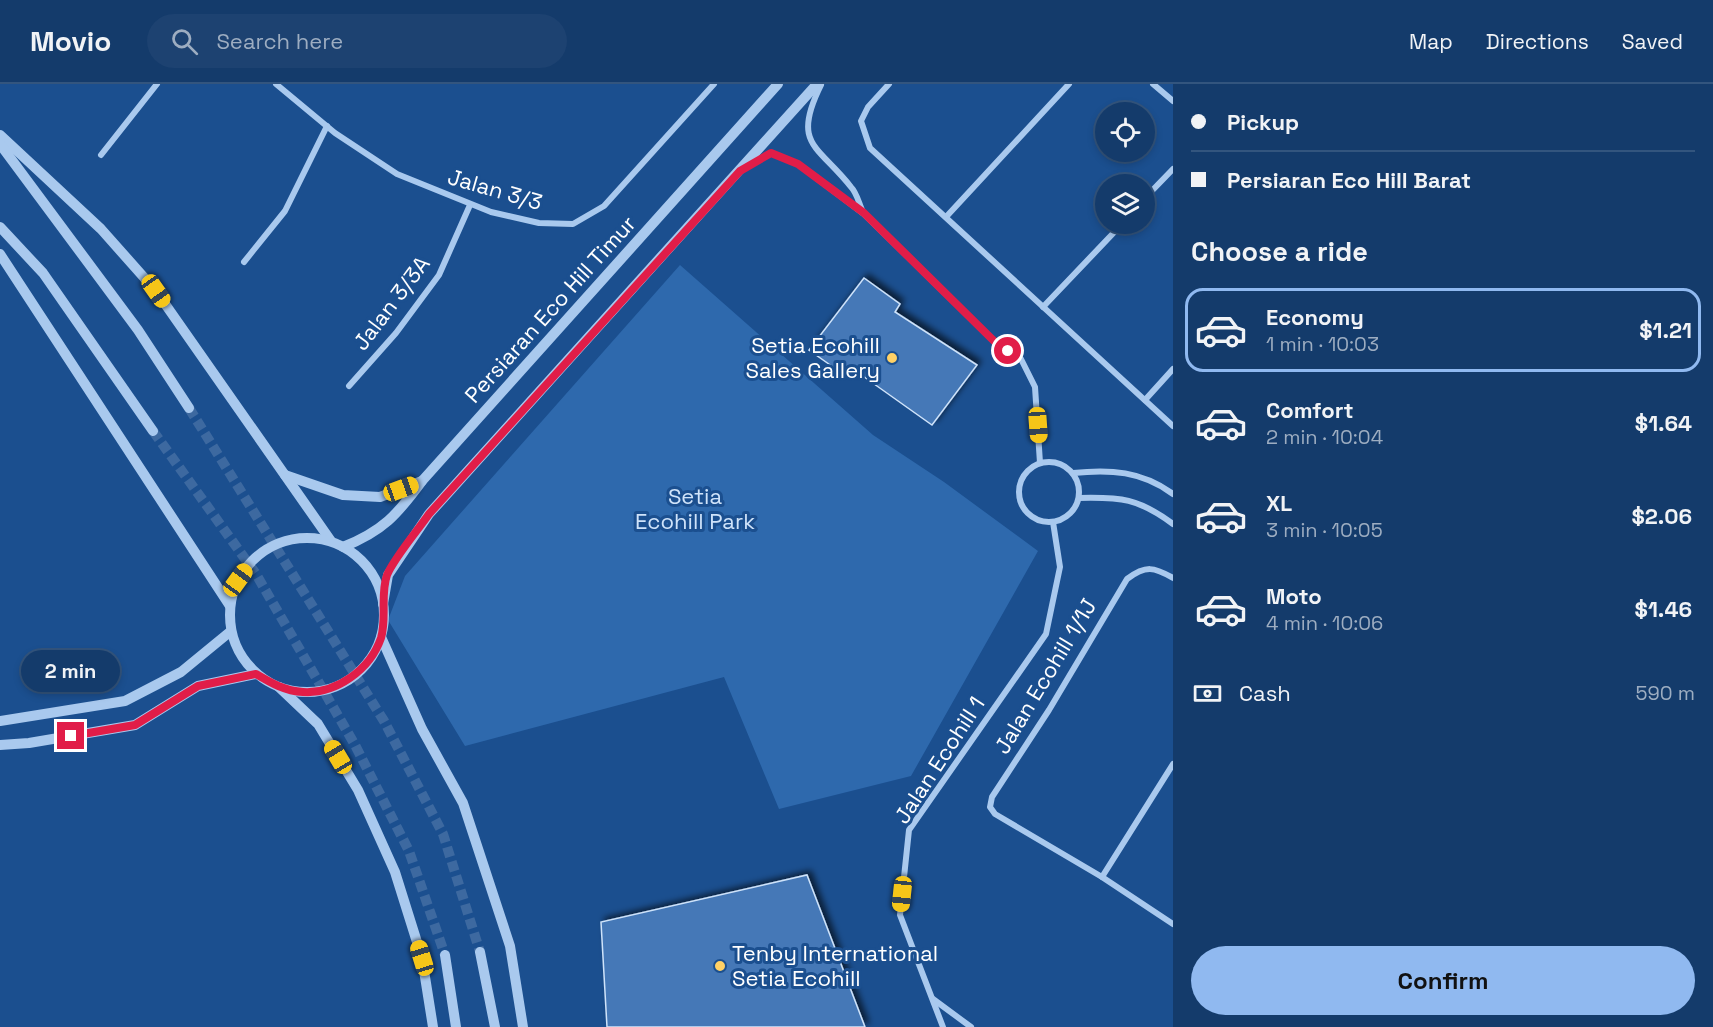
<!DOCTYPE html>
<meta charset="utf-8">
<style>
:root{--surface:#143b6b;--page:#1d4271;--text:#f1f3f6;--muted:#9dadc1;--line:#33557e;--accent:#90b9f0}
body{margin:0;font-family:"Space Grotesk",sans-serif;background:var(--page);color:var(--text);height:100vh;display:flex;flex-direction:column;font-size:22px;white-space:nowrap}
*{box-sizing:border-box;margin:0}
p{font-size:20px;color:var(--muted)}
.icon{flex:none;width:33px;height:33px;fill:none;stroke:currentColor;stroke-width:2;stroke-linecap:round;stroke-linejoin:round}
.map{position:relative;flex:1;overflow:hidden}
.sheet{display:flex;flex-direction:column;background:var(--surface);width:540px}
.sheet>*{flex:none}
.guide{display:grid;align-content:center;height:132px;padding:0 18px;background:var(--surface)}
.fabs{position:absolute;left:1095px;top:18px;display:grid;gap:12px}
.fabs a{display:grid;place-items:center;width:60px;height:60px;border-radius:50%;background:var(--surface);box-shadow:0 3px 9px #0003,0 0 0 2px var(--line);font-size:30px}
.end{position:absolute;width:27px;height:27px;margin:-14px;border:8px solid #e11d48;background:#fff;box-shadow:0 0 0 3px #fff}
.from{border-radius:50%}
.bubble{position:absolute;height:42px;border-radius:21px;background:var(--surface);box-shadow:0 3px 9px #0003,0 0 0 2px var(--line);font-size:20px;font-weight:700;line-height:42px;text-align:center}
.car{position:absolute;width:18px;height:36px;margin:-18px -9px;border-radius:8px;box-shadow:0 0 4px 2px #0007;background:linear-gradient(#f5c518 24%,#345 0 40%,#f5c518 0 76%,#345 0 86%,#f5c518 0)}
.guide b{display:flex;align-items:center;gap:21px;height:57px;font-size:22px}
.guide b+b{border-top:2px solid var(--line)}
.guide i{width:15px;height:15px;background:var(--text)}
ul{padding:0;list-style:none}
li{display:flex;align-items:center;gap:18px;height:84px;margin:0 12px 9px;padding:0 6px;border:3px solid transparent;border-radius:18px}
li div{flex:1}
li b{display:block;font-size:22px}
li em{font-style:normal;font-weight:700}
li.on{border-color:var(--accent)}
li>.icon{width:54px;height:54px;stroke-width:1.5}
h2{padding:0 18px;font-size:27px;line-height:72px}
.pay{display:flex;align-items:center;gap:15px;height:66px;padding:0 18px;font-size:22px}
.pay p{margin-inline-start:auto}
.button{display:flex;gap:12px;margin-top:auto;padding:12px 18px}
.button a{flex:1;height:69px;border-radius:36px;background:var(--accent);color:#111;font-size:24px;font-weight:700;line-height:69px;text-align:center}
header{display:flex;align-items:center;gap:36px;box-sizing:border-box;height:84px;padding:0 30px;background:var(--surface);border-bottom:2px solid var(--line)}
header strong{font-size:28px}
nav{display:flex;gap:33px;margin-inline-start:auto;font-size:21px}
.search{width:420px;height:54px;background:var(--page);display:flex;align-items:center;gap:15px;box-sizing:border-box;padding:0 21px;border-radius:33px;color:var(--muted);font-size:22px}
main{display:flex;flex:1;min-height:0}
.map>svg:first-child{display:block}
</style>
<header>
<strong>Movio</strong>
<div class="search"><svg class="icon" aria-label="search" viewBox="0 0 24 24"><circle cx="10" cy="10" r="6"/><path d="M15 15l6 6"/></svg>Search here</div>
<nav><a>Map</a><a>Directions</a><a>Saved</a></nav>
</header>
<main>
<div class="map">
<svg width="1173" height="943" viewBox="0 0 1173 943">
<defs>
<filter id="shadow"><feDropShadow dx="4" dy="-4" stdDeviation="3" flood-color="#0009"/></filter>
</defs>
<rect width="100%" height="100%" fill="#1b4f8f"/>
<path fill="#2e69ad" d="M680,181L873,351L944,398L1038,467L911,692L779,725L724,593L465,662L388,536L405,492Z"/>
<g fill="#4478b7" stroke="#cfe3fa" stroke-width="1.5" filter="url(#shadow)">
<path d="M864,194L900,220L895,228L977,281L932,341L853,285L843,290L809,266Z"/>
<path d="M807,791L865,943H607L601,838Z"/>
</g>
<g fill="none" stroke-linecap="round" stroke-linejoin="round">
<g stroke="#3d69a0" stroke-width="10" stroke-dasharray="10 5" stroke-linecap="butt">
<path d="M189,324L384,637L443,750L480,868"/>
<path d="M153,347L256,490L355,661L409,767L445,871"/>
</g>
<g stroke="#a9c9ee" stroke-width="6">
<path d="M276,0L335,49L397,90L491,128L539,139L573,140L604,122L714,0"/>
<path d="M889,0L868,23L861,37L870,64L1173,342"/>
<path d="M1153,0L1173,17"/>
<path d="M821,1C791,61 818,61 851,103C857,109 859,120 863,128"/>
<path d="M101,71L157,0"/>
<path d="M750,80L771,69L798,80L864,130L995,258L1021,275L1035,303L1040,379"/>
<path d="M1144,115L1173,85"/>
<path d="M946,133L1069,0"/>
<path d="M244,178L285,127L327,42"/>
<path d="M1043,223L1122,140"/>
<path d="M349,302L396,249L439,191L470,121"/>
<path d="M1145,316L1173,285"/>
<circle cx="1049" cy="408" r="30"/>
<path d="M1073,389C1110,385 1142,387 1173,410"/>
<path d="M1079,414C1121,413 1138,414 1173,440"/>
<path d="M1173,494C1154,483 1146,481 1127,495L1049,626L992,713L990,723L995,730L1102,793L1173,840"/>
<path d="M1102,793L1173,680"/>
<path d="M933,915L971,943"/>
<path d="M943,943L900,831L909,746L1046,550L1060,483L1053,438"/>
</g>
<g stroke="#a9c9ee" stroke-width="10">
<path d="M0,51L101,145L156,207L331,457"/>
<path d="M0,60L138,246L189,324"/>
<path d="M0,143L43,189L153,347"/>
<path d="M0,170L230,522"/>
<path d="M285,391L343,411L380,413L422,397"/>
<circle cx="307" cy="531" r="77"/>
<path d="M343,463C383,447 397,431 422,397L778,0"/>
<path d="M383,520L388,491L429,430L817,0"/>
<path d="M381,553L422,645L463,719L510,862L523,943"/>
<path d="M279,603L318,640L358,706L395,788L422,874L433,943"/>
<path d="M0,637L125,617L181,588L231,547"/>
<path d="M0,661L29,659L135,641L198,602L256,590"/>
<path d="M480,868L495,943"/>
<path d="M445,871L456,943"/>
</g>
</g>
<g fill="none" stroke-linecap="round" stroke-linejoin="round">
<path stroke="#e11d48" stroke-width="8" d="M71,652L135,641L198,602L256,590C271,599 285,607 303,608C336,610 370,586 381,554C387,534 380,511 387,491C394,474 418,446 429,430L740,87L771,69L798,80L864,129L995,258L1008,267"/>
</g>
<g fill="#ffd166" stroke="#1b4f8f" stroke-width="2">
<circle cx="892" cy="274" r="6"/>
<circle cx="720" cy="882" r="6"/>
</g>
<g text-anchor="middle" stroke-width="6" stroke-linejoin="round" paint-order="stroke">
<g font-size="22" fill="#fff" stroke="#1b4f8f">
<text transform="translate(495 105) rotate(16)" y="8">Jalan 3/3</text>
<text transform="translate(391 219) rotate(-53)" y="8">Jalan 3/3A</text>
<text transform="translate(550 225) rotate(-48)" y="8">Persiaran Eco Hill Timur</text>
<text transform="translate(1045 592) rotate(-59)" y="8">Jalan Ecohill 1/1J</text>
<text transform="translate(939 676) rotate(-57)" y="8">Jalan Ecohill 1</text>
</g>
<g font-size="22" fill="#fff" stroke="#1b4f8f" text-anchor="end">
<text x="880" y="269">Setia Ecohill<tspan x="880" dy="25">Sales Gallery</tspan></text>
<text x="732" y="877" text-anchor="start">Tenby International<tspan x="732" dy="25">Setia Ecohill</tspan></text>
</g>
<g font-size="22" fill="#cfe3fa" stroke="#1b4f8f">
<text x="695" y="420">Setia<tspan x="695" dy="25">Ecohill Park</tspan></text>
</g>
</g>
</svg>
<div class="fabs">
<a><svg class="icon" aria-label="locate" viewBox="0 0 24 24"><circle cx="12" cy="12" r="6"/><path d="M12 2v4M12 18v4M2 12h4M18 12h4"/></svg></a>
<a><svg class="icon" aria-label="layers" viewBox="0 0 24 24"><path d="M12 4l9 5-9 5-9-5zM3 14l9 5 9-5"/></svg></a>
</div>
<i class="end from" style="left:1008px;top:267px"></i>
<i class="end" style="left:71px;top:652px"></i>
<div class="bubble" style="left:21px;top:566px;width:99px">2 min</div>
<i class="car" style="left:156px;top:207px;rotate:145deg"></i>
<i class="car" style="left:1038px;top:341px;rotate:176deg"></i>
<i class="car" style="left:401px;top:405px;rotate:70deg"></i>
<i class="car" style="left:238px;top:496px;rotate:36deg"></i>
<i class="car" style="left:338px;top:673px;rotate:329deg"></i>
<i class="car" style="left:902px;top:810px;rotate:186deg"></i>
<i class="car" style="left:422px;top:874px;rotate:343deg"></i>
</div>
<section class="sheet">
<div class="guide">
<b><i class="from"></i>Pickup</b>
<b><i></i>Persiaran Eco Hill Barat</b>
</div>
<h2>Choose a ride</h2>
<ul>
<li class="on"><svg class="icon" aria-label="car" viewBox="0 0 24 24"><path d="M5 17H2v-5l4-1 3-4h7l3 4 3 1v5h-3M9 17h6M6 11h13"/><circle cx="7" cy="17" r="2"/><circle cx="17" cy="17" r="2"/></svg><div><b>Economy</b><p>1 min · 10:03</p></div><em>$1.21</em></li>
<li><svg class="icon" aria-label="car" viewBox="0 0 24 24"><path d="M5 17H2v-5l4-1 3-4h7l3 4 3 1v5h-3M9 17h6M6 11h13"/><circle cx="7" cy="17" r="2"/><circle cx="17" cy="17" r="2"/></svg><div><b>Comfort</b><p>2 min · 10:04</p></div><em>$1.64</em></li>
<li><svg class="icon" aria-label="car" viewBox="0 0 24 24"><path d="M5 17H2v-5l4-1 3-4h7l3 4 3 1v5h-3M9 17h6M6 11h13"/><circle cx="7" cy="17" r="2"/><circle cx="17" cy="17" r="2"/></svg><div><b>XL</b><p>3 min · 10:05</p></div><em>$2.06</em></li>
<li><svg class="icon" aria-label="car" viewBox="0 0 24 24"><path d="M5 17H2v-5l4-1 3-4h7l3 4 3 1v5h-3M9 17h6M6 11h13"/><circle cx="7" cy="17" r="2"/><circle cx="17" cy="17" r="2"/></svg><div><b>Moto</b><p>4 min · 10:06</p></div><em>$1.46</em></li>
</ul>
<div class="pay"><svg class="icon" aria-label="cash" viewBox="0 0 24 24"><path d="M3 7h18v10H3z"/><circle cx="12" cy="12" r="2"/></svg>Cash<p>590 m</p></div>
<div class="button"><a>Confirm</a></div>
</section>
</main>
